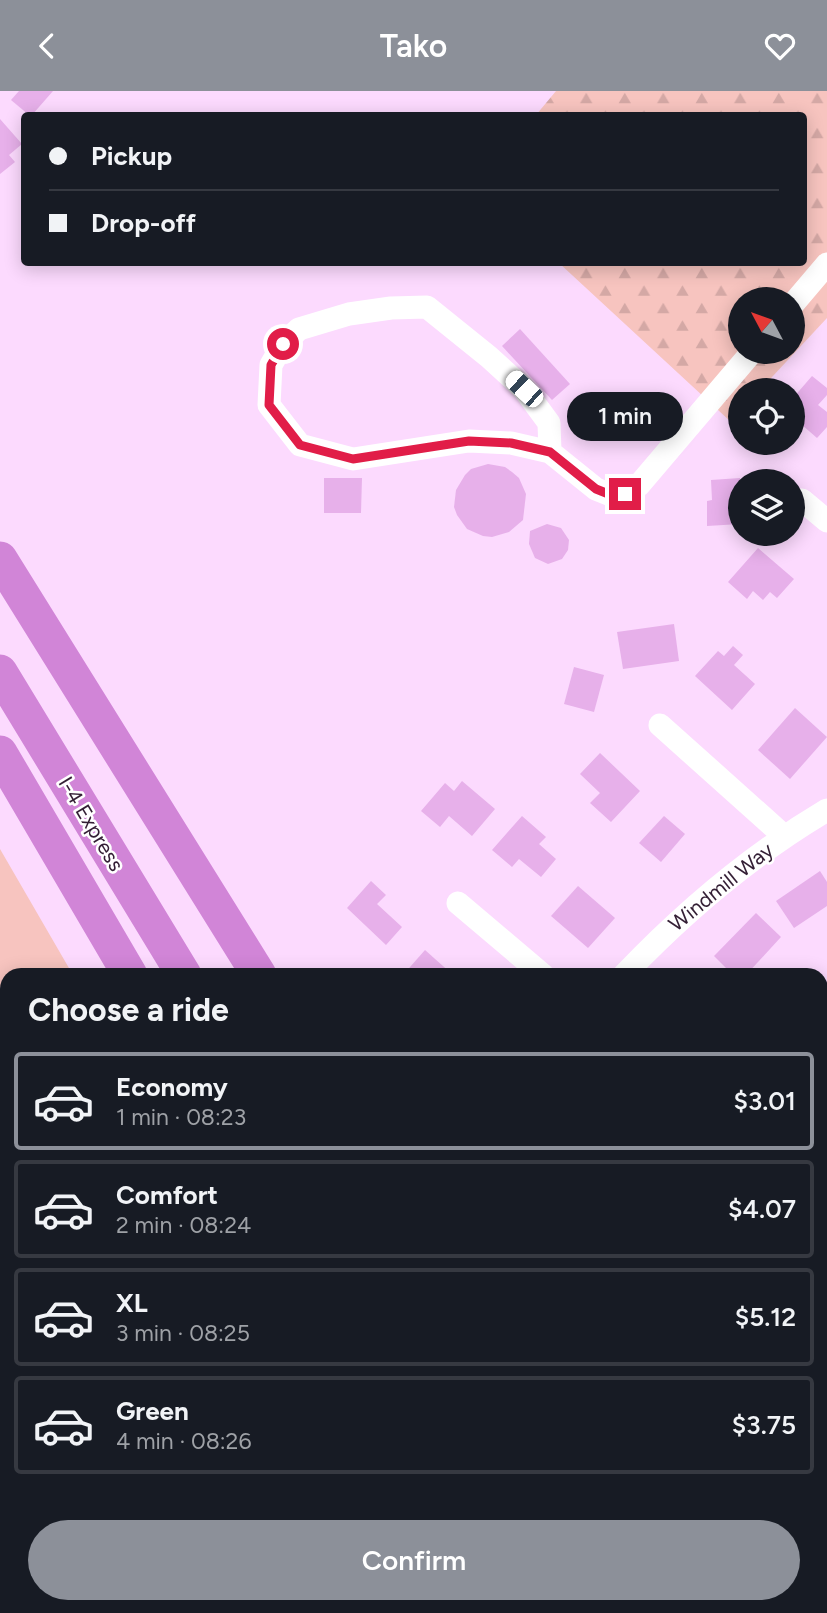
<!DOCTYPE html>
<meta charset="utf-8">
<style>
:root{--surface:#171b24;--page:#242831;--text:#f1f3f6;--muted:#9ea1a6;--line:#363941;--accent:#8c9099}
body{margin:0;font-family:Figtree,sans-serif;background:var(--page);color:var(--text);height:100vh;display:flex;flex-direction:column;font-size:26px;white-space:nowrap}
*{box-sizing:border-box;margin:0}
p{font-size:23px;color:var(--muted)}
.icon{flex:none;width:38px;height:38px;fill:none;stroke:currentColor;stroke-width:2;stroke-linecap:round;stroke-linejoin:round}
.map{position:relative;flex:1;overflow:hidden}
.sheet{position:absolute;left:0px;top:877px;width:828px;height:646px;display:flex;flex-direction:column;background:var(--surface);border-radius:21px 21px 0 0;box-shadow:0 4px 18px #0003}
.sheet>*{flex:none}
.guide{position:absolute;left:21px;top:21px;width:786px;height:154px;border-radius:7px;box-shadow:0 4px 18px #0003;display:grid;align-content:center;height:154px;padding:0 28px;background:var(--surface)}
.needle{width:46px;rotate:311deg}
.controls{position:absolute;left:728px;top:196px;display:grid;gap:14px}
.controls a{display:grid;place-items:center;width:77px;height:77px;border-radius:50%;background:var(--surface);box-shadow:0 4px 18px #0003;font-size:35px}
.end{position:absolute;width:32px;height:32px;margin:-16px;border:9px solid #e11d48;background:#fff;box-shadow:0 0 0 4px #fff}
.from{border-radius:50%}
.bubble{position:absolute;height:49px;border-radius:24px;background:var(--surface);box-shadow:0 4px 18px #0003;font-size:23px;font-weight:600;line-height:49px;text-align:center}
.car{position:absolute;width:21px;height:42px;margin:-21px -10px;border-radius:9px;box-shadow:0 0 5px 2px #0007;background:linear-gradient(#fff 24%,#345 0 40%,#fff 0 76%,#345 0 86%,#fff 0)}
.guide b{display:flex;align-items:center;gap:24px;height:66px;font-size:26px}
.guide b+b{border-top:2px solid var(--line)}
.guide i{width:18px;height:18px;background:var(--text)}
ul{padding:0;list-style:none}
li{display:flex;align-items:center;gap:21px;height:98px;margin:0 14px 10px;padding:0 14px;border:4px solid var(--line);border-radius:7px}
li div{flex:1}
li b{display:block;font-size:26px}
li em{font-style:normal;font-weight:600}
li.current{border-color:var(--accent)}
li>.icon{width:63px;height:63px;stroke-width:1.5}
h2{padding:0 28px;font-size:32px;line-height:84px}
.cta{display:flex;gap:14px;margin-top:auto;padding:14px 28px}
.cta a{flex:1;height:80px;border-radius:42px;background:var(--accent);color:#fff;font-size:28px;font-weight:600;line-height:80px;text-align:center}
header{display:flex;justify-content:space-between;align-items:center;height:91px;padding:0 28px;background:var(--accent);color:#fff;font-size:32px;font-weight:600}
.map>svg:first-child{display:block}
</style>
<header><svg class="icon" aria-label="back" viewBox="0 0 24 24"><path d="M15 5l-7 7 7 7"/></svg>Tako<svg class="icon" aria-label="heart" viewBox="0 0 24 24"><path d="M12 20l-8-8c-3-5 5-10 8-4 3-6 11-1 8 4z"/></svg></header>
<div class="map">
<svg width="827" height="1522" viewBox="0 0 827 1522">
<defs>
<pattern id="forest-firs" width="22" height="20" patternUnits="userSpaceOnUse" patternTransform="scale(1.75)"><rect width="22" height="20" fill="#f7c4bf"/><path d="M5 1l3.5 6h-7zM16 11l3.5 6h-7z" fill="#d4a8a5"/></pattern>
</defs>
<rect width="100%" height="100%" fill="#fcdafe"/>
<path fill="#f7c4bf" d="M0,758L73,884H7V907L0,895Z"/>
<g fill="url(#forest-firs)" fill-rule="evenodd">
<path d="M556,0H827V227L760,299H740V320L731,331L559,172H803V24H536ZM740,208H793V261H740Z"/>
<path d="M205,1516H253L254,1522H206Z"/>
</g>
<path fill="#8eadee" stroke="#7382b6" stroke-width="2" d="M330,1516H377L380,1522H331Z"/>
<g fill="#e7b0ea">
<path d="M19,0H53L32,24H29L11,9Z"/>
<path d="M0,28L22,53L9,64L15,71L0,83Z"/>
<path d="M520,238L570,293L552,309L502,255Z"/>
<path d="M812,285L827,297V304L818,314L827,321V336L817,347L793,326V307Z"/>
<path d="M488,373L505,376L512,381L519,387L526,403L523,429L509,441L492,446L483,445L467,438L457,424L454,416L456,399L465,384L471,378Z"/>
<path d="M324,387H362L361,422H324Z"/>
<path d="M740,387V433L707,435V410L712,409L711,389Z"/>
<path d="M547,433L561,437L569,449L568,459L562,468L548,473L535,467L529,453L530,440Z"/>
<path d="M758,457L794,488L777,507L770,501L763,509L753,500L747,508L728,491Z"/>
<path d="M674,533L679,570L623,578L617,541Z"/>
<path d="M733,555L743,564L734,574L755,593L732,619L695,585L718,560L724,565Z"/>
<path d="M574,576L604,584L594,621L564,613Z"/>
<path d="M795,617L827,646L790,688L758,659Z"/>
<path d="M600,662L640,700L611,731L590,712L600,702L580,683Z"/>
<path d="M462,690L495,718L472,745L449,725L440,736L421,720L445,692L454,700Z"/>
<path d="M522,725L546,746L539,753L556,768L541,786L519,768L512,776L492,759Z"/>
<path d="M664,725L685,743L661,771L639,752Z"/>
<path d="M820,780L827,791V815L794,837L776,810Z"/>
<path d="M371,790L386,804L377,813L402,836L386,854L347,817Z"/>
<path d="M578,795L615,827L588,857L551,825Z"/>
<path d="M756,822L781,846L746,884H733L714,865Z"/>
<path d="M425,859L453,884H403Z"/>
</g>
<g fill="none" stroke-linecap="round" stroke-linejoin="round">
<g stroke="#a387a4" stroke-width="2.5" stroke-dasharray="7 3.5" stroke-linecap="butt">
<path d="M0,912L7,923"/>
<path d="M235,1516L236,1522"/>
</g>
<g stroke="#fff" stroke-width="23">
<path d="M793,213L827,173"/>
<path d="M550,361L549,332L524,298L489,266L427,216L391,217L349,223L299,238L283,253L271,274L269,314L300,354L353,368L469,350L511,352L550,361L596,398L611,404L625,403L639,394L752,261"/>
<path d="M802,409L827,430"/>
<path d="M660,634L784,745"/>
<path d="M458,812L543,884"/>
<path d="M624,884C685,820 751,764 827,719"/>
<path d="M821,1069L827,1065"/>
<path d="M0,1228L7,1220"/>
<path d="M821,1344L827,1350"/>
<path d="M0,1394L7,1399"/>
<path d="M0,1469L7,1460"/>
<path d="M0,1483L7,1492"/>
<path d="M26,1516L31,1522"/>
</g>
<g stroke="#d185d7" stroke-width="35">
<path d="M0,468L259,884"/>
<path d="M0,581L184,884"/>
<path d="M0,662L130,884"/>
<path d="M292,1516V1522"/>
<path d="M457,1516L460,1522"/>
<path d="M498,1516L500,1522"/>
<path d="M570,1516L573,1522"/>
</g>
</g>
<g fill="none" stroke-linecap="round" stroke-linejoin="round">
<path stroke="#e11d48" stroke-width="9" d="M283,253L271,274L269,314L300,354L353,368L469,350L511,352L550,361L596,398L611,404L625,403"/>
</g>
<g text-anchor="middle" stroke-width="5" stroke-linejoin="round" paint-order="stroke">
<g font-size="21" fill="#341f35" stroke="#fff">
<text transform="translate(91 733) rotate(59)" y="7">I-4 Express</text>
<text transform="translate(721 796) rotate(-39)" y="7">Windmill Way</text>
</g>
</g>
</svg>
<div class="controls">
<a><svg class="needle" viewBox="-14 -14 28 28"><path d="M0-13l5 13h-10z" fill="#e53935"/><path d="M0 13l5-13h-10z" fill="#9ea1a6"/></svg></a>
<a><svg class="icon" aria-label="locate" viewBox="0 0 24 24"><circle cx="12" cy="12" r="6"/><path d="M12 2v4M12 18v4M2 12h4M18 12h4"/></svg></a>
<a><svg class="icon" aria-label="layers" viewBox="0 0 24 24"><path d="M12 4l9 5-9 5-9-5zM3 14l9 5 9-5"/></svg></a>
</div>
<i class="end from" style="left:283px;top:253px"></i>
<i class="end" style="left:625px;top:403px"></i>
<div class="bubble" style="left:567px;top:301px;width:116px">1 min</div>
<i class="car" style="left:524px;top:298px;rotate:313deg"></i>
<div class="guide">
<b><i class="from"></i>Pickup</b>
<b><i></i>Drop-off</b>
</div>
<section class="sheet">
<h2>Choose a ride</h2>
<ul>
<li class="current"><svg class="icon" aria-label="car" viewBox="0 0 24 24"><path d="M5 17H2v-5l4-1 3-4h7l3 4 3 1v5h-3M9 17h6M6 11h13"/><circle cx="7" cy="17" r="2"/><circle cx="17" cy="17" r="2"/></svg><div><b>Economy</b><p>1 min · 08:23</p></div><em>$3.01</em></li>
<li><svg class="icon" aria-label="car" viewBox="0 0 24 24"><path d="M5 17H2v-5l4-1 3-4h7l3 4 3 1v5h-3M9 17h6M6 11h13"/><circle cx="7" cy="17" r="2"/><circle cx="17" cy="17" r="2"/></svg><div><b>Comfort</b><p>2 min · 08:24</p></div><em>$4.07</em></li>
<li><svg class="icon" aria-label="car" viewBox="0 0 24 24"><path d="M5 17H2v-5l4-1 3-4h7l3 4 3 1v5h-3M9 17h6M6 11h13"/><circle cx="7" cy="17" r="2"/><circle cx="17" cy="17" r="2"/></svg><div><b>XL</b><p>3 min · 08:25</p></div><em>$5.12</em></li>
<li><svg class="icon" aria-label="car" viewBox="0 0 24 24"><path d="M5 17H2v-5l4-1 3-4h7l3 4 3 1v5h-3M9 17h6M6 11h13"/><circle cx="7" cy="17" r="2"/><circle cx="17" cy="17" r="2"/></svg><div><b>Green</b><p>4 min · 08:26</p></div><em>$3.75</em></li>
</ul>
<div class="cta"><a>Confirm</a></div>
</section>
</div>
